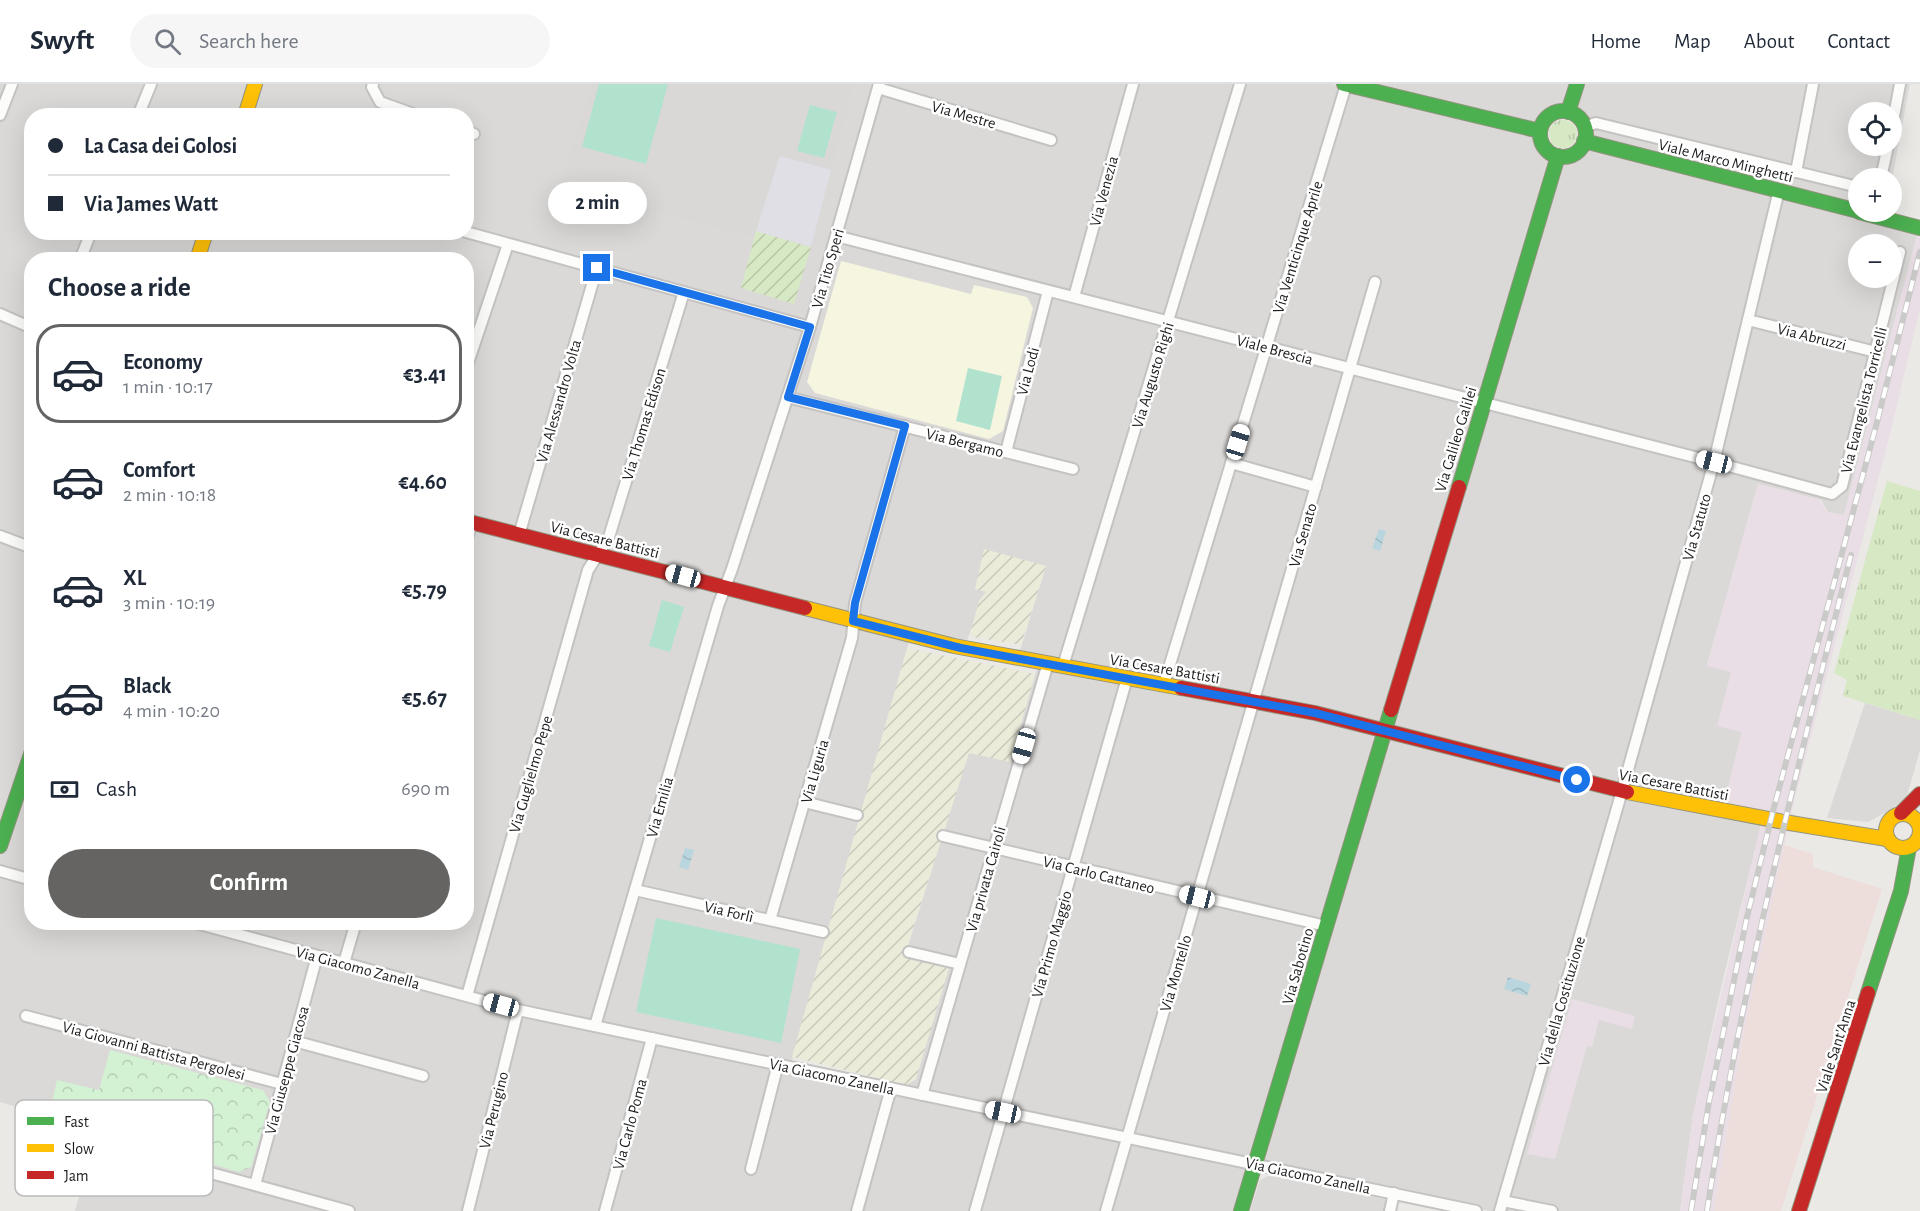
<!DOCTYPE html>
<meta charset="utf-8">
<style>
:root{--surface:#fff;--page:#f6f6f7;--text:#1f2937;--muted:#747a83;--line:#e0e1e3;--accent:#656463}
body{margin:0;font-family:"Alegreya Sans",sans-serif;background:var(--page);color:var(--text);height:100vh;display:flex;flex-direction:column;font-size:22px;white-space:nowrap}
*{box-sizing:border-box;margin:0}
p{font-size:20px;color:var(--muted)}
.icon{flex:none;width:33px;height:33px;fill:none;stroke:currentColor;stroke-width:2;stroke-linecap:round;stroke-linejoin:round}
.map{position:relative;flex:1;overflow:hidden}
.sheet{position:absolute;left:24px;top:168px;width:450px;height:678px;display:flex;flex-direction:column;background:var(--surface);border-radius:24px;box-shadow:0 6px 24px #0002}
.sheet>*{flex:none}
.banner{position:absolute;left:24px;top:24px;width:450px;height:132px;border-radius:24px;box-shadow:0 6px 24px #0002;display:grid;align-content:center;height:132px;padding:0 24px;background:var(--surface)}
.buttons{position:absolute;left:1848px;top:18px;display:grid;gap:12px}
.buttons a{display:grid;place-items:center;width:54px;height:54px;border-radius:50%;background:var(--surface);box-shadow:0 6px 24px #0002;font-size:30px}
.end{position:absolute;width:27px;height:27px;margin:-14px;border:8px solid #1a73e8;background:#fff;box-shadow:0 0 0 3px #fff}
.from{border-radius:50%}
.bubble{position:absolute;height:42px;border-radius:21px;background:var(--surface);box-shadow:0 6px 24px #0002;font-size:20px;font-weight:700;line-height:42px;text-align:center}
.car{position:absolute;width:18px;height:36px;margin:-18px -9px;border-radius:8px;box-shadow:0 0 4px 2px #0007;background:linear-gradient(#fff 24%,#345 0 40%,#fff 0 76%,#345 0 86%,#fff 0)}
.banner b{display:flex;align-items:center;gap:21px;height:57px;font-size:22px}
.banner b+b{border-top:2px solid var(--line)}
.banner i{width:15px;height:15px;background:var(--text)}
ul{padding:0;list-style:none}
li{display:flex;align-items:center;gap:18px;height:99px;margin:0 12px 9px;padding:0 12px;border:3px solid transparent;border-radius:24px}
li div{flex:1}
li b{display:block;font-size:22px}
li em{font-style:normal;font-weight:700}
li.active{border-color:var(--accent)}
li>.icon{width:54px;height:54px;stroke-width:1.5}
h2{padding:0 24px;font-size:27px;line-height:72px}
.pay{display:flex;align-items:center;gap:15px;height:66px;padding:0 24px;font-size:22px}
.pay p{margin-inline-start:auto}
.button{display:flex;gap:12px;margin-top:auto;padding:12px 24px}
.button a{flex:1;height:69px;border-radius:36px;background:var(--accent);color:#fff;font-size:24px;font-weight:700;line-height:69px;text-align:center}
header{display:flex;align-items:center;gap:36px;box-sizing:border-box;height:84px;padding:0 30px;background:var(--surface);border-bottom:2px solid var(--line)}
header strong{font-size:28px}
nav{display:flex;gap:33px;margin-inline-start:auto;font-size:21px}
.search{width:420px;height:54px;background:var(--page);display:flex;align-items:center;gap:15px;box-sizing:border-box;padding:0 21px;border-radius:33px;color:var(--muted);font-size:22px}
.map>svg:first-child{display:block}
</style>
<header>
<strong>Swyft</strong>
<div class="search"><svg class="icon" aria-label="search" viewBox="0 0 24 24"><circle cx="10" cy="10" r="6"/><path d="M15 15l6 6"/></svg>Search here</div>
<nav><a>Home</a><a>Map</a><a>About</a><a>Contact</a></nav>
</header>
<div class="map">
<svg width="1920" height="1127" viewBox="0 0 1920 1127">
<defs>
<pattern id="farmland-furrows" width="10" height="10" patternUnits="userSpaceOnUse" patternTransform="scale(1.5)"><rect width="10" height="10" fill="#eaebd9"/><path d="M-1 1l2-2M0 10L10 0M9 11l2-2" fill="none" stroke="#c8c9ba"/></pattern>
<pattern id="grass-tufts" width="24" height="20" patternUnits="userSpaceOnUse" patternTransform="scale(1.5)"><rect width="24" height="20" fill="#d7e8c4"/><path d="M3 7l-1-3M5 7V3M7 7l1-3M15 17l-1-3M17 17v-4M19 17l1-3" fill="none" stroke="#b8c7a8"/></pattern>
<pattern id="park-crowns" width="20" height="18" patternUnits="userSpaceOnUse" patternTransform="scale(1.5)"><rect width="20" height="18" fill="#d3f1d3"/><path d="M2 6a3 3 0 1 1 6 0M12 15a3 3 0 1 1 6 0" fill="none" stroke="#b5ceb5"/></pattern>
<pattern id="garden-furrows" width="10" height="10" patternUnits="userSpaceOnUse" patternTransform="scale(1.5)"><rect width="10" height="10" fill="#d7e8c4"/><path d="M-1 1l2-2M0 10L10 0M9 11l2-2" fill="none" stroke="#b8c7a8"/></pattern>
<pattern id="water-waves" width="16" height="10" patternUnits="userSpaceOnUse" patternTransform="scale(1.5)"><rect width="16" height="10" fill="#b9d6de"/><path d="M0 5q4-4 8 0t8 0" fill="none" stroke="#9fb7be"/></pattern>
</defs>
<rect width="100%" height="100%" fill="#ebe9e6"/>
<g fill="#dad9d7" fill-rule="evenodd">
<path d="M0,0H250L240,31L32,32V148L202,149L193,175L32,176L31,241L0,227Z"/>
<path d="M258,0H876L808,238L722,499L467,434L466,176H201L210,149L466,148V32L248,31Z"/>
<path d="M882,0H1332L1538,50L1537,56L1541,63L1554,73L1383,643L1019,570L1046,482L986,508L965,561L731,501Z"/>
<path d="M1361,0H1574L1567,25L1553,26L1541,38L1538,45Z"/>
<path d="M1580,0H1910L1892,95L1858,94V124L1589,54L1586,38L1572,26ZM1858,28H1892V62H1858Z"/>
<path d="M1586,60L1918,147L1844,431L1828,428L1821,416L1758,400L1707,581L1731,587L1742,648L1723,724L1387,645L1559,75L1578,71ZM1858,160H1892V194H1858Z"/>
<path d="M0,234L32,248L31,655L0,751Z"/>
<path d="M467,441L910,554L791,980L520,924L203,839L466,838Z"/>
<path d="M1038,581L1382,648L1256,1078L907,1005L906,1001L916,995L948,884L904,874L969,668L1010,678Z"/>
<path d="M1865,619L1920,636V666L1907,712L1892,725L1868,738L1827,734Z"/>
<path d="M1386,649L1762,737L1723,895L1693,1031L1680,1127H1489L1258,1079Z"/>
<path d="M31,675V793L0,784V770Z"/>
<path d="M0,791L31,799L32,838L176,839L320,878L1251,1084L1237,1127H75L98,1046L0,1018Z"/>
<path d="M1270,1091L1387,1116L1384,1127H1250L1260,1096Z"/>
</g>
<path fill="#eddddb" d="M1784,761L1813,770V783L1882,805L1781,1127H1714L1743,952Z"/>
<g fill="#e9dee5">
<path d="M1917,152L1920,153V225L1889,354L1791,729L1797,731L1794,748H1787L1743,952L1714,1127H1680L1693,1031L1763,731L1723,724L1742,648L1717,642L1731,588L1707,582L1758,400L1818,415L1828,428L1844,431Z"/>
<path d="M1572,915L1635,932L1632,945L1599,936L1592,963L1587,962L1555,1075L1527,1070Z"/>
</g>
<path fill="#f5f5e0" d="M841,177L971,210L974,201L1027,213L1033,224L1003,347L989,355L815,309L807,298Z"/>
<path fill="#d9d8d7" d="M593,0H854L831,86L780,72L754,153L559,103Z"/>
<g fill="url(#farmland-furrows)">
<path d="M984,465L1046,482L1021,561L973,553L970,550L979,517L986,508L975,505Z"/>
<path d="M907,564L1035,590L1010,678L969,669L904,873L949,884L916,995L906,1001L792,973Z"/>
</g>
<g fill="url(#grass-tufts)">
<circle cx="1563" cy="50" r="14"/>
<path d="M1887,397L1920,407V636L1843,612L1847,596L1834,589Z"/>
</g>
<path fill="url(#park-crowns)" d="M110,966L263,1006L270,1018L251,1083L239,1088L49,1032L57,996L99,1006Z"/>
<path fill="url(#garden-furrows)" d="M756,147L811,163L794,220L741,204Z"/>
<g fill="#b1e2ce">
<path d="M599,0H668L646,80L582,63Z"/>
<path d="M810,21L837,28L824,74L797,67Z"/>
<path d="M968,284L1002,292L990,346L956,337Z"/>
<path d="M662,516L684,523L670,568L649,562Z"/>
<path d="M656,834L800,865L781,959L636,928Z"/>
</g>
<path fill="#e0dfe5" d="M780,72L831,86L811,163L756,147Z"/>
<g fill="url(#water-waves)">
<path d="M1379,445L1386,447L1380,467L1372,464Z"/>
<path d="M685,764L694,766L688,786L679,783Z"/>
<path d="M1508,893L1531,900L1527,912L1504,905Z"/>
</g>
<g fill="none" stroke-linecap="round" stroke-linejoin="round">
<g stroke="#c4c3c2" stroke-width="14">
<g id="street">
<path d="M373,0L372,3L380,18L419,32"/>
<path d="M878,4L1051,56"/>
<path d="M0,31L12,0"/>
<path d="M138,32L151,0"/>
<path d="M1584,43L1596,39L1858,103"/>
<path d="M1892,43L1900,0"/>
<path d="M466,47L474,50"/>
<path d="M1796,88L1813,0"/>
<path d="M1881,94L1888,62"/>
<path d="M466,148L810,243"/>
<path d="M836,152L1714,378L1832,410L1842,402L1900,168"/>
<path d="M80,176L91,148"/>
<path d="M1074,213L1133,0"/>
<path d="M0,230L32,244"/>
<path d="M1748,236L1876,268"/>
<path d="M466,285L508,160"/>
<path d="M787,313L1073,385"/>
<path d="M1006,368L1048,207"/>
<path d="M1231,379L1316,403"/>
<path d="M519,451L597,184"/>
<path d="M0,452L32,464"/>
<path d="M466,458L472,439"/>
<path d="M1063,582L1240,0"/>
<path d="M1164,600L1346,1"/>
<path d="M804,718L857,731"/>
<path d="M943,752L1326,842"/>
<path d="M1919,753L1920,755"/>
<path d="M0,787L32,796"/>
<path d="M635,806L823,848"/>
<path d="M770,836L852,554L855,519L905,342"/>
<path d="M192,838L518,926L1476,1127"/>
<path d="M909,868L960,880"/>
<path d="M344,879L356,838"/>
<path d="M467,912L588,486L609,453L684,208"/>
<path d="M26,932L282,1000"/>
<path d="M595,942L718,522L732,485L810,243L879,0"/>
<path d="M294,957L423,992"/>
<path d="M922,1011L1048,579"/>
<path d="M109,1061L349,1127"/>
<path d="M751,1085L778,980"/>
<path d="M255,1101L317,872"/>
<path d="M1503,1117L1552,1127"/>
<path d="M468,1127L518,926"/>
<path d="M605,1127L652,954"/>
<path d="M857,1127L891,1004"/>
<path d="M975,1127L1127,594"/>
<path d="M1106,1127L1375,198"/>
<path d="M1390,1127L1394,1109"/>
<path d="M1500,1127L1622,707L1714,378L1779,106"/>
</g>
</g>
<g stroke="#92947e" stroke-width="16">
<g id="fast">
<path d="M1344,0L1540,47"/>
<circle cx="1563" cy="50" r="23"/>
<path d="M1568,28L1577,0"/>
<path d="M1584,57L1858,127"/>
<path d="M1859,128L1920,144"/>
<path d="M1459,403L1558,72"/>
<path d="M0,762L32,667"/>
<path d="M1868,909L1901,807L1909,763"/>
<path d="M1241,1127L1391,626"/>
</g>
</g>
<g stroke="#92947e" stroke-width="16">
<g id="slow">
<path d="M245,32L255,0"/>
<path d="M197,176L206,148"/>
<path d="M805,524L954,562L1181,604"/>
<path d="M1627,708L1784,738L1887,755"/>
<circle cx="1903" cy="747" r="17"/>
</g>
</g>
<g stroke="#92947e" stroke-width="16">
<g id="jam">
<path d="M466,437L805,524"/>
<path d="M1181,604L1315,629L1627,708"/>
<path d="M1391,626L1459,403"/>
<path d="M1901,729L1920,710"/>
<path d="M1799,1127L1868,909"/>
</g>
</g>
<use href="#street" stroke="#fcfcfb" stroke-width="10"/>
<use href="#fast" stroke="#4caf50" stroke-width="14"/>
<use href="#slow" stroke="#ffc107" stroke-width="14"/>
<use href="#jam" stroke="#c62828" stroke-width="14"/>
<g stroke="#cacac9" stroke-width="6">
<g id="rail">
<path d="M1691,1127L1709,1018L1747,833L1773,727L1876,342L1920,168"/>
<path d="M1707,1127C1741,905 1796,688 1851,471"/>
</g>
</g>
<use href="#rail" stroke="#fff" stroke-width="4" stroke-dasharray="11" stroke-linecap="butt"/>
</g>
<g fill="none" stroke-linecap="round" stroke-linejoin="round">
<path stroke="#1a73e8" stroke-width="8" d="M597,184L810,243L788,313L905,342L855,519L853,537L961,564L1315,629L1577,696"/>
</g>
<g text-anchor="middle" stroke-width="5" stroke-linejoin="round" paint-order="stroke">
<g font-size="16" fill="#1d1d1d" stroke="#fff">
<text transform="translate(964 30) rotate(16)" y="6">Via Mestre</text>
<text transform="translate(1726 76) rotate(14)" y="6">Viale Marco Minghetti</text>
<text transform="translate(1103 107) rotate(-75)" y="6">Via Venezia</text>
<text transform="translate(1297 163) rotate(-73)" y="6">Via Venticinque Aprile</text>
<text transform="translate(827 184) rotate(-74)" y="6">Via Tito Speri</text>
<text transform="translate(1812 252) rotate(14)" y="6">Via Abruzzi</text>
<text transform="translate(1275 265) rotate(15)" y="6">Viale Brescia</text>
<text transform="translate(1027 287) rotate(-75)" y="6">Via Lodi</text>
<text transform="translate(1152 291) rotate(-73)" y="6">Via Augusto Righi</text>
<text transform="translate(1863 316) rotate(-76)" y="6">Via Evangelista Torricelli</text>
<text transform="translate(558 317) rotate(-74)" y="6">Via Alessandro Volta</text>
<text transform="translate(643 340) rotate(-73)" y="6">Via Thomas Edison</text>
<text transform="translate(1455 355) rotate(-73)" y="6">Via Galileo Galilei</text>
<text transform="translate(965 358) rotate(14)" y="6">Via Bergamo</text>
<text transform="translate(1696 443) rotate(-74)" y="6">Via Statuto</text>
<text transform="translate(1302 451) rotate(-74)" y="6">Via Senato</text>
<text transform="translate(605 455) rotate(14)" y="6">Via Cesare Battisti</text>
<text transform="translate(1165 584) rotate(10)" y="6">Via Cesare Battisti</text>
<text transform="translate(814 687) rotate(-74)" y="6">Via Liguria</text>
<text transform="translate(530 690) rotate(-74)" y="6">Via Guglielmo Pepe</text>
<text transform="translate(1674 700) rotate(11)" y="6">Via Cesare Battisti</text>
<text transform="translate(659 723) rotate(-74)" y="6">Via Emilia</text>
<text transform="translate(1099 790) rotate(14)" y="6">Via Carlo Cattaneo</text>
<text transform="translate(985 795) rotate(-74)" y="6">Via privata Cairoli</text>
<text transform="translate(729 827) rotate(13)" y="6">Via Forlì</text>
<text transform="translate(1051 860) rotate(-74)" y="6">Via Primo Maggio</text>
<text transform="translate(1297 882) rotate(-74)" y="6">Via Sabotino</text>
<text transform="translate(358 883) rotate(15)" y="6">Via Giacomo Zanella</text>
<text transform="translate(1175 889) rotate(-74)" y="6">Via Montello</text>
<text transform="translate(1561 917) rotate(-74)" y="6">Via della Costituzione</text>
<text transform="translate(1835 962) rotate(-72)" y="6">Viale Sant'Anna</text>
<text transform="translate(154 966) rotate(15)" y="6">Via Giovanni Battista Pergolesi</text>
<text transform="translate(286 986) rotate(-75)" y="6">Via Giuseppe Giacosa</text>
<text transform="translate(832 992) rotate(12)" y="6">Via Giacomo Zanella</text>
<text transform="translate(493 1026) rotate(-76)" y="6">Via Perugino</text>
<text transform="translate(629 1040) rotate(-75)" y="6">Via Carlo Poma</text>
<text transform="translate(1308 1091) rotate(12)" y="6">Via Giacomo Zanella</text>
</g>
</g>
<rect x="15" y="1016" width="198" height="96" rx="9" fill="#fff" stroke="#bbb" stroke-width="1.5"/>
<rect x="27" y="1033" width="27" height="8" fill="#4caf50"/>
<rect x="27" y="1060" width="27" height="8" fill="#ffc107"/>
<rect x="27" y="1087" width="27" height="8" fill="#c62828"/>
<g font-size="16" fill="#1d1d1d">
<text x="64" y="1043">Fast</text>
<text x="64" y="1070">Slow</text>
<text x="64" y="1097">Jam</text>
</g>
</svg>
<div class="buttons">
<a><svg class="icon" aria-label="locate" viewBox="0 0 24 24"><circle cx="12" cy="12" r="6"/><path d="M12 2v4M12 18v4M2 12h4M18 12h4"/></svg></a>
<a>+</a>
<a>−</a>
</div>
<i class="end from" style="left:1577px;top:696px"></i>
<i class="end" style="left:597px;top:184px"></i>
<div class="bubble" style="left:548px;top:98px;width:99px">2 min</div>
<i class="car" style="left:1238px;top:358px;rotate:17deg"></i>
<i class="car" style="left:1714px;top:378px;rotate:284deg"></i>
<i class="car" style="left:683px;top:492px;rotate:285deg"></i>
<i class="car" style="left:1024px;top:662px;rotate:196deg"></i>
<i class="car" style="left:1197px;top:813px;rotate:284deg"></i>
<i class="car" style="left:501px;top:921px;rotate:285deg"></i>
<i class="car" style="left:1003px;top:1028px;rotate:282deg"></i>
<div class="banner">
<b><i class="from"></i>La Casa dei Golosi</b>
<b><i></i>Via James Watt</b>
</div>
<section class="sheet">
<h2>Choose a ride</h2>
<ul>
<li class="active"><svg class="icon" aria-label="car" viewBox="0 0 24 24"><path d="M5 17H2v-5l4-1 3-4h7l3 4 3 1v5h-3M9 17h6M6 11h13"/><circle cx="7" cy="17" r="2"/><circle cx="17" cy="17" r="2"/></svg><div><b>Economy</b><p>1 min · 10:17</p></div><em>€3.41</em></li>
<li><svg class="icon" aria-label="car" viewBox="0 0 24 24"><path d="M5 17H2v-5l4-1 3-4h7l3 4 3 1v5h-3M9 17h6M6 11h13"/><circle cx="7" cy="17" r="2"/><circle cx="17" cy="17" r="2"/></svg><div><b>Comfort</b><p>2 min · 10:18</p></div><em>€4.60</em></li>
<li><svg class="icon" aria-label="car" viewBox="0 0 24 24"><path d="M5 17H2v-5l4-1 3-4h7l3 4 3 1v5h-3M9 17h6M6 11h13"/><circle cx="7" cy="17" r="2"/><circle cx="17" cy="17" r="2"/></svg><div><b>XL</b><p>3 min · 10:19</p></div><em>€5.79</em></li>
<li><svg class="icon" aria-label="car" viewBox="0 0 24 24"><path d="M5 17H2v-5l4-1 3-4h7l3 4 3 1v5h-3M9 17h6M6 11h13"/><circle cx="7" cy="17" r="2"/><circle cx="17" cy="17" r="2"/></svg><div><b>Black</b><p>4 min · 10:20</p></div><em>€5.67</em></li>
</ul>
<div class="pay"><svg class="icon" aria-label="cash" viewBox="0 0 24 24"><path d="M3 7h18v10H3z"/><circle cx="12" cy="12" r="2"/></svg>Cash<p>690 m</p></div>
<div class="button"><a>Confirm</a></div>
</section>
</div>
